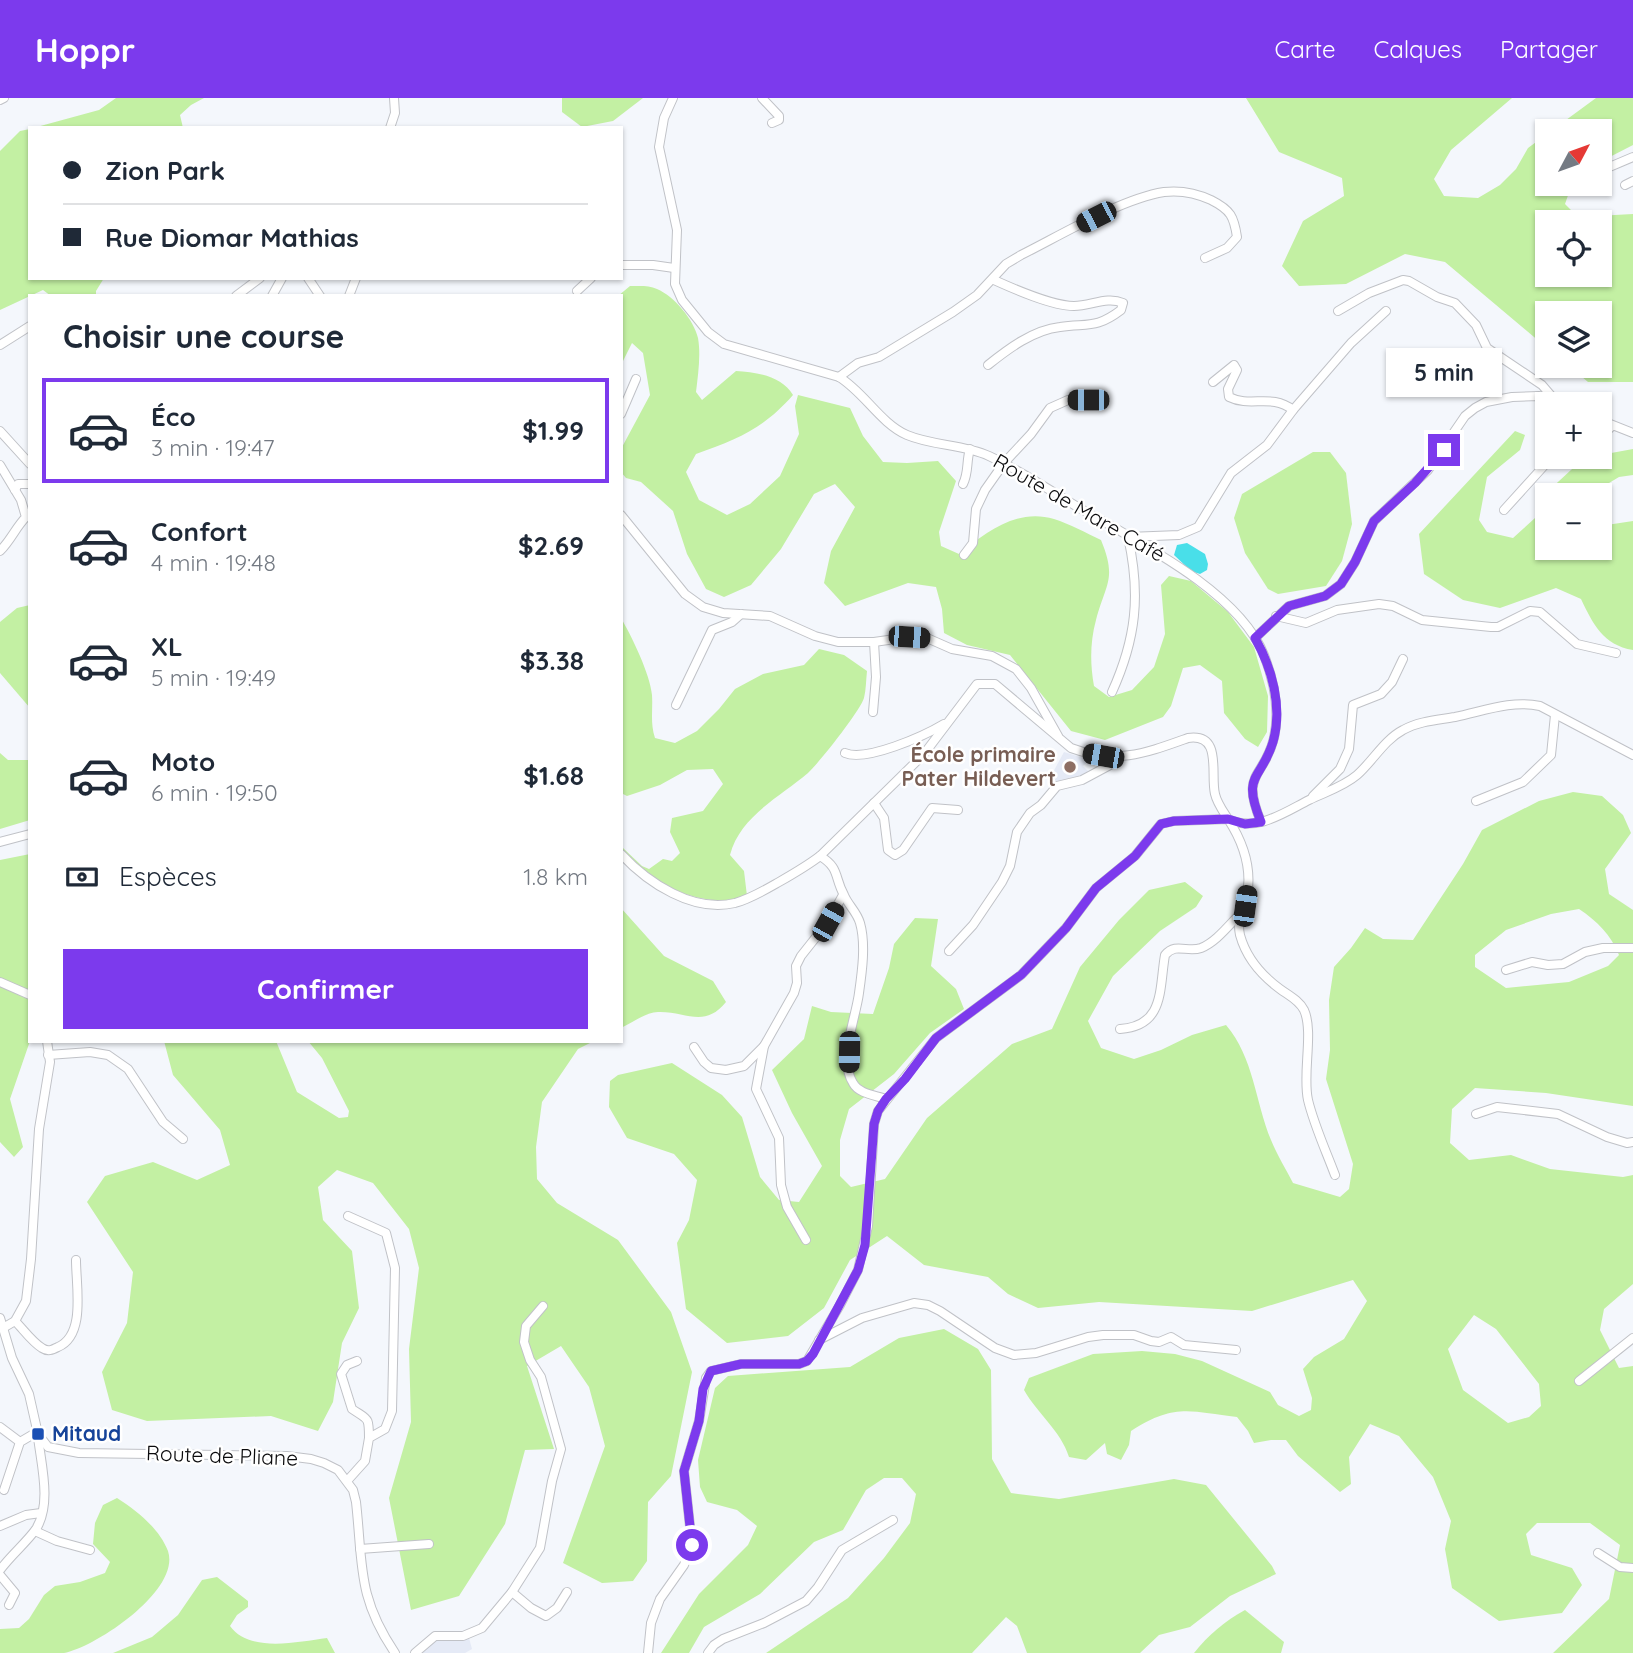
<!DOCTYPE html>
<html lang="fr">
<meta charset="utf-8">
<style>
:root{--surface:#fff;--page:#f2f2f3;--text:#1f2937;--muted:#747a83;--line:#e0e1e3;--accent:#7c3aed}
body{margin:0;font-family:Quicksand,sans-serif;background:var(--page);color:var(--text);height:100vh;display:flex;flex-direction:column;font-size:26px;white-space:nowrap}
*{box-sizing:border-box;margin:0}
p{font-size:23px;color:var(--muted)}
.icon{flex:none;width:38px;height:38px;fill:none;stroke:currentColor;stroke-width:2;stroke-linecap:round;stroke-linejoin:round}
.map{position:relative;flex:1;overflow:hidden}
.details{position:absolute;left:28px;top:196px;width:595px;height:749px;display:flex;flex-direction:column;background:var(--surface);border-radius:0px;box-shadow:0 2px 5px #0004}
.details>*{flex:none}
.hud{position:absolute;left:28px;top:28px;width:595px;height:154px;border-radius:0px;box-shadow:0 2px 5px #0004;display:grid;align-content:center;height:154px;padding:0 35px;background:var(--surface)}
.needle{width:46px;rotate:49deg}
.tools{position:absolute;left:1535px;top:21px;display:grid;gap:14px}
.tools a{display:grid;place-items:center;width:77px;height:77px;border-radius:0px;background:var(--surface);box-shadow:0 2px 5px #0004;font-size:35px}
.end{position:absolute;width:32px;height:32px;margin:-16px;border:9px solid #7c3aed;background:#fff;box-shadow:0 0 0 4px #fff}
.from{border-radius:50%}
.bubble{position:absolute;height:49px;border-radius:0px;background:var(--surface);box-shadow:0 2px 5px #0004;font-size:23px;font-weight:700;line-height:49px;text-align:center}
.car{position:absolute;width:21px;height:42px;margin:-21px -10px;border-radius:9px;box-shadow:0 0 5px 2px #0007;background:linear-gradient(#222 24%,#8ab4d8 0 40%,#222 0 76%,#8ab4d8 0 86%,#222 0)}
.hud b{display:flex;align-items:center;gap:24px;height:66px;font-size:26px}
.hud b+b{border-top:2px solid var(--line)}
.hud i{width:18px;height:18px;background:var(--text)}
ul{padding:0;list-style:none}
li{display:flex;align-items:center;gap:21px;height:105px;margin:0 14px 10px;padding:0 21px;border:4px solid transparent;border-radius:0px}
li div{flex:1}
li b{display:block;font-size:26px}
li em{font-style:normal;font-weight:700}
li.active{border-color:var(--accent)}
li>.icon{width:63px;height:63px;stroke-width:1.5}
h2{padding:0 35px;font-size:32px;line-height:84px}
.pay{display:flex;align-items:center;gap:18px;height:77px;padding:0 35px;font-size:26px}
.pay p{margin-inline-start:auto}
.cta{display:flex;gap:14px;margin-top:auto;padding:14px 35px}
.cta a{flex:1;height:80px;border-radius:0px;background:var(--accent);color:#fff;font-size:28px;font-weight:700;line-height:80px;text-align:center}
header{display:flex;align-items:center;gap:42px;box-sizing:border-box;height:98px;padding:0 35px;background:var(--accent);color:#fff}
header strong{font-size:33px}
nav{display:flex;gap:38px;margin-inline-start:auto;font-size:24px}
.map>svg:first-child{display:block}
</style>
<header>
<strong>Hoppr</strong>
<nav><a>Carte</a><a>Calques</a><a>Partager</a></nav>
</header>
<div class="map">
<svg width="1633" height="1555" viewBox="0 0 1633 1555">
<rect width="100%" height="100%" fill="#f4f7fc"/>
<g fill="#e5eaf6">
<path d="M1064,654L1090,662L1083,668L1090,675L1077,682L1058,685L1051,678Z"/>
<path d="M469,1540L472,1551L465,1555H421L434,1541Z"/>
</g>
<g fill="#c3f0a3" fill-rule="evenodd">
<path d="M116,0H204L191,7L180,17L183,30H33L99,12Z"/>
<path d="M562,0H643L613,23L582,29L562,14Z"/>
<path d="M1246,0H1512L1451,52L1434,81L1444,98L1478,100L1500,87L1516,71L1528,50L1547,36V86H1572L1565,106L1578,119L1633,116V284H1588L1569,268H1600V215H1547V250L1445,164L1405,156L1346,186L1299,188L1282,168L1303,123L1344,98L1342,80L1279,54ZM1547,124H1600V177H1547Z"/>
<path d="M1596,0H1633V47L1600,64V33H1551Z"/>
<path d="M30,31V180H104L96,193V198H51L43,192L0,212V53L20,33Z"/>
<path d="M630,188C639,188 649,187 657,191C674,198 694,222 698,240C701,257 698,277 696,294L702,302L736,273C756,274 782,278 793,297C763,331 738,341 696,356L686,374L699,402L727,417L750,406L780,378L799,336L795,308L798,297L850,310L863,338L883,364L907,365L938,363L956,383L939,434L941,448L959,456C986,434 1017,410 1054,421C1070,426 1086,435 1101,442C1117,481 1106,485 1096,522C1090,544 1090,566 1094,588L1109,599L1132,592L1154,569L1165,536L1161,487L1169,478L1191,483L1228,514L1254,549L1268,598L1267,634L1258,649L1245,641L1224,615L1222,583L1200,567L1183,570L1171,608L1163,619L1105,642L1071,633L1010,557L967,547L944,535L942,511L936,489L908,485L845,508L824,485L831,453L855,409L835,386L814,396L781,451L751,487L724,499L706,491L687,456L673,413L641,384L626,380L621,374V351L650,297L643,255L632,245L621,267V198H618Z"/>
<path d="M1515,333L1525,337L1520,352L1487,379L1479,422L1487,434L1513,440L1535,420L1546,395L1584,360L1633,351V377L1619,379L1589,397H1547V450H1600V428L1633,423V552C1603,547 1593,526 1581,501L1556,490L1500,510L1463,502L1424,476L1419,436Z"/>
<path d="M1313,354H1330L1346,375L1352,426L1342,463L1326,488L1278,496L1268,491L1245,455L1234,420L1242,396Z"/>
<path d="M30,507V610L0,575V524L17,510Z"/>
<path d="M621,520C632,539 650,576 652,597C653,612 650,625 655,640L675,645L697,633L719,611L735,591L763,576L804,567L819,551L844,557L867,573C866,582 866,592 864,600C860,613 819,665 808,675C780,699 740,718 730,757L744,773L747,798C696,813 658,785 621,753L623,750L642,768L649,771L663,761L672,763L680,755L670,734L672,720L703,713L723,686L713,671L687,672L660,687L627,698L621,695Z"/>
<path d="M0,655L8,662H30V722L0,731Z"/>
<path d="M1573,694L1602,698L1623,717L1631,735L1605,771L1609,796L1633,812V1008L1546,995L1475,990L1452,1011L1450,1045L1469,1062L1511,1057L1550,1071L1623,1079L1633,1077V1186L1604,1211L1600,1232L1619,1270L1633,1268V1555H1553L1609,1501L1620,1447L1590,1425H1537L1526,1436L1531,1457L1572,1470L1582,1487L1562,1515L1499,1523L1452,1490L1445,1451L1451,1423L1433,1379L1399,1338L1370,1326L1349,1359L1351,1386L1340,1394L1298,1358L1286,1342H1271L1254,1345L1248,1333L1237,1319C1189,1313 1174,1305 1131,1333L1129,1347L1121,1362L1107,1356L1105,1345L1086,1362L1069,1359C1061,1333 1037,1315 1024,1292L1029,1280L1093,1256L1142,1253L1175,1256L1202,1263L1270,1294L1278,1307L1299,1318L1311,1312L1312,1300L1303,1271L1314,1259L1344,1241L1367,1203L1353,1182L1252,1213L1099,1204L1038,1210L1008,1196L988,1179L924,1167L887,1138L850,1162L824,1210L788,1238L727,1245L686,1211L677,1145L689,1122L697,1082L674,1056L627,1040L609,1009L610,983L618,977L672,965L722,997L742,1019L760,1079L779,1102L799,1104L822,1068L792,1015L772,972L804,941L812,908L831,914L873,916L889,870L894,846L915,820L938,821L931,868L956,891L964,911L930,935L894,976L849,1011L840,1042V1078L851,1089L885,1081L927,1020L1012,946L1052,931L1080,869L1119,822L1149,792L1185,784L1203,798L1196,809L1160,833L1113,878L1088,923L1101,950L1134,961L1161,952L1192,937L1226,927C1254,960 1255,1003 1271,1042C1277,1057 1286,1071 1293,1085L1340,1099L1349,1091L1353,1066L1326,981L1330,952L1329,902L1334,869L1351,850L1365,830L1383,841L1413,842L1463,766L1482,732L1539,703ZM1579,811C1597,823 1611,837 1619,857L1608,868L1569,884L1506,890L1475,869V857L1506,832L1551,816ZM1474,1217L1496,1231L1539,1286L1541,1308L1529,1319L1508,1325L1463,1292L1448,1251Z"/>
<path d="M30,756V943L10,1001L23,1049L14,1059L0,1044V762Z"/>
<path d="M621,810L664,858L713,883L726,904C704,931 686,913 658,914C646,914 632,925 621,930Z"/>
<path d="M164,943H276L297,994L339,1020L348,1019L349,1013L322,960L308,943H594L578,951L542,1004L536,1049L537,1081L557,1105L618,1142L671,1214L692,1274L671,1378L648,1404L647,1463L633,1483L602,1485L563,1465L605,1348L589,1289L561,1248L527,1268L554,1351L525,1352L505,1426L459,1498L411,1512L389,1400L411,1324L409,1251L419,1170L409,1131L373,1085L337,1072L318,1089L323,1122L352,1153L359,1210L342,1245L333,1304L318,1333L271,1318L147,1323L112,1312L102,1274L127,1225L133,1174L87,1104L105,1078L153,1064L197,1082L230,1067L220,1032L173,977Z"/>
<path d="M944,1231L978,1251L991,1272L992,1361L1011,1395L1059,1401L1174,1381L1206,1387L1272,1468L1276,1476L1230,1498L1190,1529L1159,1537L1140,1555H1027L1017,1528L1006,1519L972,1555H766L848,1500L884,1460L910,1425L916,1396L902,1380H884L866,1392L843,1432L814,1444L760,1496L704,1529L689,1555H661L699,1496L748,1447L757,1428L737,1412L707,1404L700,1389L698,1362L715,1290L728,1278L850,1269L899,1240Z"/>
<path d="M117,1400C137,1413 159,1430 168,1453C181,1492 96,1549 64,1555C44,1555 20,1555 0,1555V1531L19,1530L29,1521L44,1497L55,1488L80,1484L105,1475L110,1464L93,1446L95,1425L103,1407Z"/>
<path d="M217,1479L248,1503V1509L237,1517L230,1528C249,1555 297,1544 327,1540L335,1555H113L152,1539L178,1517L202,1482Z"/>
<path d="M1245,1512L1284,1544L1281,1555H1194C1208,1537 1225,1523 1245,1512Z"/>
</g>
<path fill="#49dfe9" d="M1187,445L1205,456L1208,466L1207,472L1200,476L1191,473L1174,457L1177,447Z"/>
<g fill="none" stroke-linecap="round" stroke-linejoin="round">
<g stroke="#c0c2c7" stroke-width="10">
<g id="minor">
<path d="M673,0L664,20L659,49L677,132L675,186L682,202L708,234L724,246L839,279C864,294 880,325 907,337C933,348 963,346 989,358C1019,372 1048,391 1076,408C1134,442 1238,492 1264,557C1274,583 1280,613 1274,640C1264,681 1240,673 1261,724"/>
<path d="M762,0L779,18V22L772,25"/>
<path d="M0,2L4,0"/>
<path d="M390,30L395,15L394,0"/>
<path d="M1600,73L1633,59"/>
<path d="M1625,87L1633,83"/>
<path d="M621,167H653L674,170"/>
<path d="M308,180L320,198"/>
<path d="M577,193L591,180"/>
<path d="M236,198L260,180"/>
<path d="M272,198L282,180"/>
<path d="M349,198L356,180"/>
<path d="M1338,213L1369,195L1403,182L1409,183L1437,199L1455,205L1476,227L1487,250L1542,287L1554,301"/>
<path d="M0,247L30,228"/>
<path d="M988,267C1008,251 1033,232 1060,229C1088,225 1096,231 1121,212L1123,205C1107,198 1091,208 1074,208C1052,208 1014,191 994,182"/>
<path d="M839,279L858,265L879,259L953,214L977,197L1006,166L1021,157C1061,137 1121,101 1164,94C1181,92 1196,95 1211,102C1231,112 1234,119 1237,139L1227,150L1205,160"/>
<path d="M1213,284L1234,267L1237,272L1228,291L1229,299C1251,310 1271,295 1293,312"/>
<path d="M621,316L636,281"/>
<path d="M1600,322L1633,335"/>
<path d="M0,333L30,366"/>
<path d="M1600,340L1612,328"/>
<path d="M0,367L21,402L26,419C16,429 11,442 0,453"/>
<path d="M963,386C969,374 966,364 970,351"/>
<path d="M15,392L18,386H30"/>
<path d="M1504,412L1552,359"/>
<path d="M621,417L685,496L703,509L723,515L770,518L815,538L838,544H874L909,539L927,540L952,551L992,558L1016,571L1031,590L1058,638"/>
<path d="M964,457L973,445L976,411L985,392L1004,365L1031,336L1050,310L1068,302H1088"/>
<path d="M1276,518L1306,525L1337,512L1379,506L1393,508L1422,522L1491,529H1498L1530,513L1540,514L1577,546L1616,555"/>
<path d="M1255,540L1289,508L1325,498L1341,486L1355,464L1374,423L1428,372L1465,318L1475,310L1486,304L1512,299L1539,298L1567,306"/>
<path d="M1112,594C1136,541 1141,497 1128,439L1179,437L1198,429L1231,375L1267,347L1293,312L1351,245L1386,213"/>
<path d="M676,607L712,532L732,524L741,516"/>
<path d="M873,614L876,579L874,544"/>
<path d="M845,655C866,664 924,638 944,626"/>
<path d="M1313,698L1340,671L1349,651L1353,607L1381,596L1392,584L1403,561"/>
<path d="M1476,703L1523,684L1551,657L1555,617"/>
<path d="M874,705L884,720L888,752L895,757L903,752L932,710L958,712"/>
<path d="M0,744L30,736"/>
<path d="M621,756C648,785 693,815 735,805C750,801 765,792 779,784C793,776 807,768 820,758L924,656L977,586H995L1071,650C1116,667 1146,655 1188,640C1223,635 1210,676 1215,696C1217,705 1223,713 1228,721C1256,735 1285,714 1309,702C1325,694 1343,689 1357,677C1373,663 1384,642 1403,632C1419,623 1438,622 1455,619C1484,613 1511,602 1540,608L1633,657"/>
<path d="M820,758C840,770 834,779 844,797C848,807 857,814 860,825C866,846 862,874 859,895C856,920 838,961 853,985C859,996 875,997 886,1001"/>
<path d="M949,853L973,827L1002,784L1010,768L1017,734L1030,715L1041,707L1057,688L1082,682L1110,667L1117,660"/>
<path d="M1506,872L1532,864L1548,867L1563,866L1585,854L1603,850H1633"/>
<path d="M0,884L30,897"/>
<path d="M1120,931C1165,928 1159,891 1165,857C1176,844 1187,855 1201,850C1216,844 1228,828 1240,816"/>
<path d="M694,949L704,964L711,970L726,972L744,968L764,948"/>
<path d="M48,957L90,954L108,957L128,971L163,1024L183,1041"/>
<path d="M1476,1016L1497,1009L1558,1016L1607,1039L1627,1045L1633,1044"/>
<path d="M806,1142L787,1109L781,1087L779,1040L756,991L764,948L794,895L797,885L796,868L801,858L828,824L843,797"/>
<path d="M0,1220L12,1260L29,1296L38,1336L48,1349L79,1355L287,1358L311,1361L324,1365L338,1372L353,1392L356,1404C363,1467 357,1499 395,1555"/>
<path d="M15,1223C23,1231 32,1244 42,1250C48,1254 52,1252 58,1249C86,1237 76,1189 76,1162"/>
<path d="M3,1230L15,1223L26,1203L31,1161L39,1031L50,964L47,943"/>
<path d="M819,1242L862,1220L914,1205L928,1207L940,1213L995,1250L1014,1257L1036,1255L1088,1239L1103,1237H1134L1151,1243L1159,1244L1171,1239L1184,1247L1236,1252"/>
<path d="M357,1263L347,1267L341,1276L352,1311C368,1322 369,1318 369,1340"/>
<path d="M1579,1283L1633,1240"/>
<path d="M0,1329L20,1344"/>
<path d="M347,1383L365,1363L369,1340L385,1331L392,1313L395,1170L386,1135L348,1118"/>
<path d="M4,1392L20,1344L37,1334"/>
<path d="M0,1428L26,1417L41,1415"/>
<path d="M35,1433L57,1443L90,1452"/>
<path d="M360,1451L429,1446"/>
<path d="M1598,1455L1620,1469L1633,1470"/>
<path d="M0,1472C11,1457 26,1445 36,1431C52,1406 41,1366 38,1339"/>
<path d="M0,1477L15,1495L9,1507"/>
<path d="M512,1494L531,1510L546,1518L557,1510L567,1494"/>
<path d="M415,1555L435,1538H463L482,1530L512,1494L540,1450L552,1383L561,1351L541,1279L530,1262L524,1244L526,1228L543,1208"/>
<path d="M648,1555L651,1525L660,1501L684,1467L692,1447L684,1373L699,1323L706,1280L711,1273L741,1266H799L807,1263L840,1207L858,1172L868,1128L874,1026L878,1013L936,940L1021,877L1066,830L1096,790L1135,758L1161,726L1174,723L1228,721C1245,747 1254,775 1245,806C1242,818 1237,823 1240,837C1246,859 1261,877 1280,891C1288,897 1299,902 1304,912C1314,934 1302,976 1308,1002C1314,1027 1326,1053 1335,1077"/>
<path d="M708,1555L714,1547L723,1541L764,1525L806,1503L818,1489L842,1452L893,1422"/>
</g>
</g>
<use href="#minor" stroke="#fff" stroke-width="8"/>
</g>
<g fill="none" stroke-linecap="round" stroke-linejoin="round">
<path stroke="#7c3aed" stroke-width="9" d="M692,1447L684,1373L699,1323L703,1291L711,1273L741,1266H799L807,1263L813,1256L858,1172L865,1147L874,1026L878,1013L886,1001L905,981L936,940L1021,877L1066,830L1096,790L1135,758L1161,726L1174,723L1228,721L1245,726L1261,724C1241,675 1261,683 1273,644C1283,609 1272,570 1255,540L1289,508L1325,498L1341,486L1355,464L1374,423L1415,385L1444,352"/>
</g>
<circle fill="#8d6e63" stroke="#fff" stroke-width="2.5" cx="1070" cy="669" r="7"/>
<rect fill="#1a4fb4" stroke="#fff" stroke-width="2.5" x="31" y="1329" width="14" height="14" rx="3.5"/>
<g text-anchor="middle" stroke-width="5" stroke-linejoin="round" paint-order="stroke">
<g font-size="21" fill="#0b0b0d" stroke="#fff">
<text transform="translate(1079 410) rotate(30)" y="7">Route de Mare Café</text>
<text transform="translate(222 1358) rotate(2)" y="7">Route de Pliane</text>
</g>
<g font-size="21" font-weight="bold" fill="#785e54" stroke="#fff" text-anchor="end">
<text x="1056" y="664">École primaire<tspan x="1056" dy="24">Pater Hildevert</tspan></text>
</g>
<g font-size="21" font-weight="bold" fill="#164399" stroke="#fff" text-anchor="start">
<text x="52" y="1343">Mitaud</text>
</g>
</g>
</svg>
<div class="tools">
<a><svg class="needle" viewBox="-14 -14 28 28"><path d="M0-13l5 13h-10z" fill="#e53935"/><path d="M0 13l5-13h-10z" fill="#747a83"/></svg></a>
<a><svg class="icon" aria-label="locate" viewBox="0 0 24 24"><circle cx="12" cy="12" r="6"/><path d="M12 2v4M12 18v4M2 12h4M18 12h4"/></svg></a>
<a><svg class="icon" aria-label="layers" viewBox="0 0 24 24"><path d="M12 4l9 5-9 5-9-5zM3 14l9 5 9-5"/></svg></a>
<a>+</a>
<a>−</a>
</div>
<i class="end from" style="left:692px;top:1447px"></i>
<i class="end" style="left:1444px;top:352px"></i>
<div class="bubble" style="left:1386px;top:250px;width:116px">5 min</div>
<i class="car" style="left:1096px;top:119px;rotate:243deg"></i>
<i class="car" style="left:1088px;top:302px;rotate:270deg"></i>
<i class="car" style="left:909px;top:539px;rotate:94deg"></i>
<i class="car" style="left:1103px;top:658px;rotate:280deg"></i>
<i class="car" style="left:1245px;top:808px;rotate:8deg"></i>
<i class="car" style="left:828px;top:824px;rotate:29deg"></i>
<i class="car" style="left:849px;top:954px;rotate:181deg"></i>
<div class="hud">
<b><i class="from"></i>Zion Park</b>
<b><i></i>Rue Diomar Mathias</b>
</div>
<section class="details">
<h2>Choisir une course</h2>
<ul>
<li class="active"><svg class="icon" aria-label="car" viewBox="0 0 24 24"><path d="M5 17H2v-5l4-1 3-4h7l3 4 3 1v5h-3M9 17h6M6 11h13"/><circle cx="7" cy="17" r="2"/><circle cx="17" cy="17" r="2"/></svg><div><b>Éco</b><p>3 min · 19:47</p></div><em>$1.99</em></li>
<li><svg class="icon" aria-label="car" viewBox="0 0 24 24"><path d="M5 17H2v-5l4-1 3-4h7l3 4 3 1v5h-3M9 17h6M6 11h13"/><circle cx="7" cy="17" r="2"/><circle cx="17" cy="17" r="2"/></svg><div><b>Confort</b><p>4 min · 19:48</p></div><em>$2.69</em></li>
<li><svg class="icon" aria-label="car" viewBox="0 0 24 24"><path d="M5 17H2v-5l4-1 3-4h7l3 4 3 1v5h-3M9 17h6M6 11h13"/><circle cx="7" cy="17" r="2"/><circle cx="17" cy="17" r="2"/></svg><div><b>XL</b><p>5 min · 19:49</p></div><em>$3.38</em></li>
<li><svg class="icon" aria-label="car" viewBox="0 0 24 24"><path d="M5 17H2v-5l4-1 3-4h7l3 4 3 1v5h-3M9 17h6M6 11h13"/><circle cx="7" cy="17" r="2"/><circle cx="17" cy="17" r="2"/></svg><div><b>Moto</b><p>6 min · 19:50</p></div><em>$1.68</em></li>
</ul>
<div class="pay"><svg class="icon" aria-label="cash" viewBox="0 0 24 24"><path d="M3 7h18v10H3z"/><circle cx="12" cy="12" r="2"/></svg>Espèces<p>1.8 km</p></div>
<div class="cta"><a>Confirmer</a></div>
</section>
</div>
